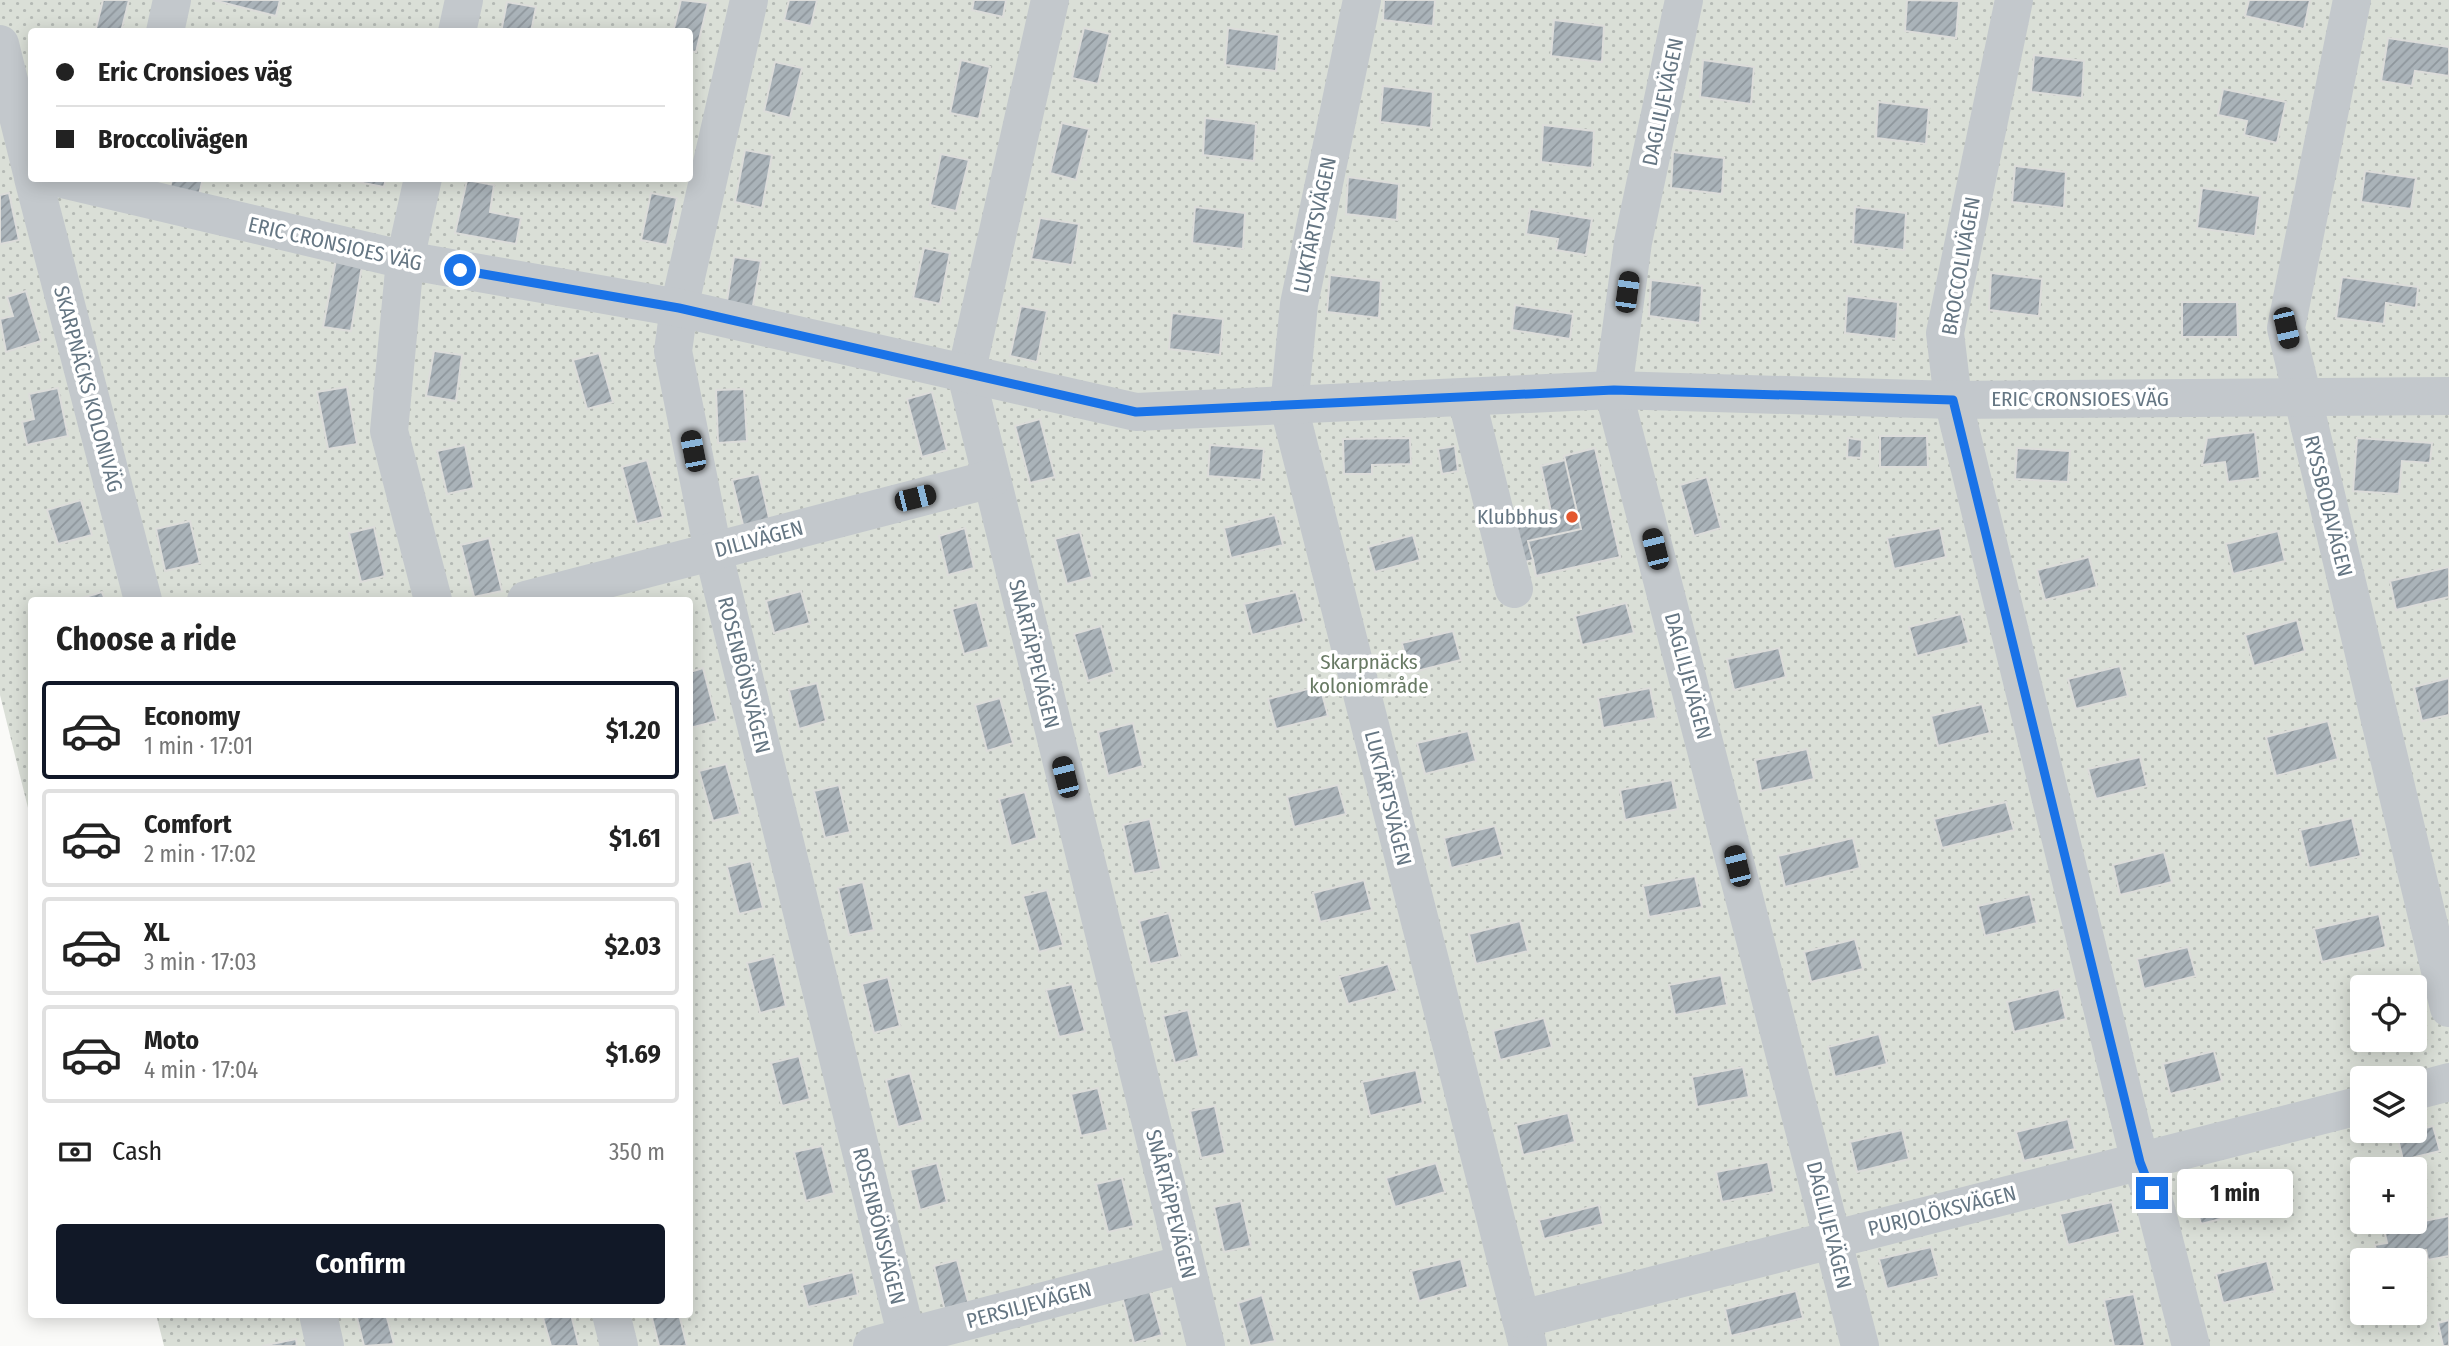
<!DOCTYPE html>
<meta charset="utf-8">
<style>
:root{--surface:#fff;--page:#f6f6f6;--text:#222;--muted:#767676;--line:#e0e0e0;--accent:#111827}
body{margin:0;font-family:"Fira Sans Condensed",sans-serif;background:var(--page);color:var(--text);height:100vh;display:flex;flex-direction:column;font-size:26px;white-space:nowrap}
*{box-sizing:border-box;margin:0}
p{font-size:23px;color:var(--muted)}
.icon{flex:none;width:38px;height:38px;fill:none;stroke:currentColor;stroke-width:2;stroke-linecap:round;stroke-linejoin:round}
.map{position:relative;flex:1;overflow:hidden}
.side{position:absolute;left:28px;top:597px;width:665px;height:721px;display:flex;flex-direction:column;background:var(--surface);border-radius:7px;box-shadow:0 4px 18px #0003}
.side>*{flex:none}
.banner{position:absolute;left:28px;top:28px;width:665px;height:154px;border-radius:7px;box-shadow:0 4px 18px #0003;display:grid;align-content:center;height:154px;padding:0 28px;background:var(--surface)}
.fabs{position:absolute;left:2350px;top:975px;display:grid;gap:14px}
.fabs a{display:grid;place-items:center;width:77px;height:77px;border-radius:7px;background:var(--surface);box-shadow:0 4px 18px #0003;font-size:35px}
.end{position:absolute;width:32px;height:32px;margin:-16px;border:9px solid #1a73e8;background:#fff;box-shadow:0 0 0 4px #fff}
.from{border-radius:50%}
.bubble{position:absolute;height:49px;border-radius:7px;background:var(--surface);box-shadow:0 4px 18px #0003;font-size:23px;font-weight:700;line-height:49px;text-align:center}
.car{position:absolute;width:21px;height:42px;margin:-21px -10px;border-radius:9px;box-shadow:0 0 5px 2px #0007;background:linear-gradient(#222 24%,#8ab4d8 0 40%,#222 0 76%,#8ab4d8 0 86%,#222 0)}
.banner b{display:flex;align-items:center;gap:24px;height:66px;font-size:26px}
.banner b+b{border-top:2px solid var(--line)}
.banner i{width:18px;height:18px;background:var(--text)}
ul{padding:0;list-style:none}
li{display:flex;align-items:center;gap:21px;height:98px;margin:0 14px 10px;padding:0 14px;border:4px solid var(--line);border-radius:7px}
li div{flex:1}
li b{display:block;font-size:26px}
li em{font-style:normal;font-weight:700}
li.current{border-color:var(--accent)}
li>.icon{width:63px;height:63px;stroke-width:1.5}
h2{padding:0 28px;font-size:32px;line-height:84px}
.pay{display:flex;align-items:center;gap:18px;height:77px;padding:0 28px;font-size:26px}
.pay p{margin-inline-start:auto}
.primary-button{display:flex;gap:14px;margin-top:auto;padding:14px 28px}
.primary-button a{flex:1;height:80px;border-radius:7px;background:var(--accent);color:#fff;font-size:28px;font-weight:700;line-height:80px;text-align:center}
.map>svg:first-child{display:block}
</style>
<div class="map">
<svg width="2449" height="1346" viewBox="0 0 2449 1346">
<defs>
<pattern id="park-dots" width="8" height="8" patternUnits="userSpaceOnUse" patternTransform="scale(1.75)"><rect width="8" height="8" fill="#dadfd7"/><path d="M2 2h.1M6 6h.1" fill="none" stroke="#b4b9b4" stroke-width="1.8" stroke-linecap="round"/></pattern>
<pattern id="building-hatch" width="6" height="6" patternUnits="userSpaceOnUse" patternTransform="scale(1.75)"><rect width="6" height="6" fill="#aab3b9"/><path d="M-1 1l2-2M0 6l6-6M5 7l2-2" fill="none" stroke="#8e969c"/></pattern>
</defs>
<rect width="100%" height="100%" fill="#fafaf8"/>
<path fill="url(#park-dots)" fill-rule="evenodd" d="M0,0H2449V1346H164L156,1314H690V600H32L31,820L0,695ZM32,32H690V178H32ZM2362,987H2415V1040H2362ZM2362,1078H2415V1130H2362ZM2362,1169H2415V1222H2362ZM2362,1260H2415V1312H2362Z"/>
<g fill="url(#building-hatch)" stroke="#dcdcda" stroke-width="2">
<path d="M103,0H129L121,32H95Z"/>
<path d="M213,0H280L276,16Z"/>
<path d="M681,0L708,3L696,52L690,51V32H673Z"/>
<path d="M789,0H817L811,26L784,20Z"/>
<path d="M974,0H1006L1003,17L972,10Z"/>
<path d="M1384,0H1435L1433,26L1383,20Z"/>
<path d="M1907,0L1959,1L1956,38L1905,31Z"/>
<path d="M2249,0H2310L2304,29L2245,16Z"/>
<path d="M507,2L536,7L531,32H501Z"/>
<path d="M1554,20L1604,26L1602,62L1551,56Z"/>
<path d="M1084,28L1110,34L1098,84L1072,78Z"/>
<path d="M1228,28L1279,35L1276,71L1225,65Z"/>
<path d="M2388,38L2449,47V76L2415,71L2412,86L2381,81Z"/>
<path d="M2034,55L2084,61L2082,98L2031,92Z"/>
<path d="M961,60L990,67L979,119L950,113Z"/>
<path d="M1703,60L1754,67L1751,104L1700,97Z"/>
<path d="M775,62L802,68L790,118L764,111Z"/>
<path d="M1383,86L1433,92L1431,128L1380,122Z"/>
<path d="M2223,89L2286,102L2277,143L2244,135L2247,121L2218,115Z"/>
<path d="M1878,102L1929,108L1926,144L1876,138Z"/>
<path d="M1205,118L1256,124L1254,161L1203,155Z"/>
<path d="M1062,123L1089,129L1076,180L1050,173Z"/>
<path d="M1543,125L1594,131L1592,168L1541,162Z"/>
<path d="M745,150L772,155L762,208L735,202Z"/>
<path d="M1673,152L1724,158L1722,194L1671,188Z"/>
<path d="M941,154L969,160L956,211L930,205Z"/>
<path d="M2015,166L2066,172L2064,208L2012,202Z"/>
<path d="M2365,171L2416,178L2411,209L2361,202Z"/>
<path d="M1348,177L1399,184L1397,220L1346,214Z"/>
<path d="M172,178H203L199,195L170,188Z"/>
<path d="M359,178H386L384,187L358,182Z"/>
<path d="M467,180L494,185L490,212L521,218L516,244L455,233Z"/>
<path d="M2202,188L2260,196L2255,236L2197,228Z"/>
<path d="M9,193L19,240L0,244V195Z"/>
<path d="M651,193L677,198L667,245L641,240Z"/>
<path d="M1195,207L1245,213L1243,249L1192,243Z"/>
<path d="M1855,207L1906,213L1904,250L1853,244Z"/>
<path d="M1530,209L1592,219L1586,255L1556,250L1558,239L1526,234Z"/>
<path d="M1040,218L1079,224L1072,265L1031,259Z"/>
<path d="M924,248L950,253L940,304L913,298Z"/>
<path d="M734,257L761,261L752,311L726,307Z"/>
<path d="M336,260L362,266L351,331L323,327Z"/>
<path d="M1991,273L2042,279L2039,316L1989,310Z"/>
<path d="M1330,275L1381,281L1379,318L1327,312Z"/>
<path d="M2342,277L2418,287L2416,308L2386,303L2384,324L2336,318Z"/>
<path d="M1651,280L1702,286L1700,323L1649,316Z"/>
<path d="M26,291L41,341L6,352L0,319L13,316L7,297Z"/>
<path d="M1847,296L1898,302L1896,339L1845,333Z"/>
<path d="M2182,302H2237L2238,337H2182Z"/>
<path d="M1515,305L1573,314L1570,339L1512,330Z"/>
<path d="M1021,306L1047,311L1037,362L1010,356Z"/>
<path d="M1172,313L1223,319L1220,355L1169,349Z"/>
<path d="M434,351L462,355L456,401L426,396Z"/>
<path d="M599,353L613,402L587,409L573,360Z"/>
<path d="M347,387L357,444L328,449L317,392Z"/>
<path d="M58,388L68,436L27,445L22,422L34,419L29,394Z"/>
<path d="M744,389L747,441L718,443L716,390Z"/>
<path d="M932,392L947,450L922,457L907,399Z"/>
<path d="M1040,419L1055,477L1030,483L1015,426Z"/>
<path d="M2255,432L2260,478L2228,482L2225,462L2202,465L2207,438Z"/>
<path d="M1880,436H1927L1928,467H1880Z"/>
<path d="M1410,438L1411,464L1372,465V474H1344L1343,439Z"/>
<path d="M1848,438L1862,440L1861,458L1847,457Z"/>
<path d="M2357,438L2432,443L2430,463L2402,461L2399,494L2353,491Z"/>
<path d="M465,445L474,488L447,494L437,451Z"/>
<path d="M1210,445L1264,449L1261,480L1208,476Z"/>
<path d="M1455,446L1458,471L1442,474L1438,449Z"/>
<path d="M1595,448L1620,557L1536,576L1528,541L1581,529L1564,456Z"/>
<path d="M1595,448L1620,557L1536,576L1533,560L1524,562L1515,521L1551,512L1541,466L1565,460L1564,456Z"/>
<path d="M2017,448L2070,451L2068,482L2015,479Z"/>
<path d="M647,460L663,517L637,524L622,467Z"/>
<path d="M1565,460L1581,529L1528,541L1533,560L1524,562L1515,521L1551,512L1541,466Z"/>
<path d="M759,474L770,522L744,529L732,480Z"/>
<path d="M1707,477L1721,528L1694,536L1680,485Z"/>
<path d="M81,500L92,535L58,544L47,510Z"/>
<path d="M1275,515L1283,545L1231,558L1224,528Z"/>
<path d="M190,521L200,563L165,571L156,529Z"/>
<path d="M374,527L385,576L361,582L349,533Z"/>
<path d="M965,528L974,568L948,575L939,536Z"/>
<path d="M1940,528L1946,557L1894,569L1887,538Z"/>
<path d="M2278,531L2285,561L2233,574L2226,544Z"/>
<path d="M1080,532L1092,577L1067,584L1055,539Z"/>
<path d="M1413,535L1420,560L1375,572L1368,547Z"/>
<path d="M489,538L502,591L474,597L461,545Z"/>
<path d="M2089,557L2097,587L2045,600L2037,570Z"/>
<path d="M2449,567V597L2396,610L2390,581Z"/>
<path d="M801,591L810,623L774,633L766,601Z"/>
<path d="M102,592L105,600H75Z"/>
<path d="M1296,592L1304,622L1252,635L1244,604Z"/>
<path d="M977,602L989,647L964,654L952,609Z"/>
<path d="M1626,603L1634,633L1582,645L1575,616Z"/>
<path d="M1961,614L1969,643L1917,656L1909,627Z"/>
<path d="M2297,620L2305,651L2254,666L2245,635Z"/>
<path d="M1101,626L1114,672L1088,681L1074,634Z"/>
<path d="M1453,631L1461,660L1409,673L1402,643Z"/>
<path d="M1779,648L1786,677L1734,690L1727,659Z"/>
<path d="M2120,666L2128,696L2076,709L2068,679Z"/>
<path d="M703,668L717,721L690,728V672Z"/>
<path d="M2449,678V715L2422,721L2414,687Z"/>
<path d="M817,683L826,721L799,729L789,690Z"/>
<path d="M1320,686L1328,716L1276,729L1268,699Z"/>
<path d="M1650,688L1656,718L1603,728L1598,698Z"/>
<path d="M1000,698L1013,743L987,751L975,705Z"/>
<path d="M1982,704L1990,733L1938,746L1931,716Z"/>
<path d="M2328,721L2338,759L2276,776L2266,737Z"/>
<path d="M1133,723L1143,766L1108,776L1098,732Z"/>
<path d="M1468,731L1476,761L1425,774L1417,743Z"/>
<path d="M1807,749L1814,779L1761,791L1755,760Z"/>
<path d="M2140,757L2147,786L2096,799L2088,769Z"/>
<path d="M726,764L740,814L713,821L699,771Z"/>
<path d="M1672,780L1678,809L1625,820L1620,790Z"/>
<path d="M839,785L850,832L825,838L814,791Z"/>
<path d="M1338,785L1346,814L1294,827L1287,797Z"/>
<path d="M1025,792L1037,838L1011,846L999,799Z"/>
<path d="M2006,802L2014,830L1942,848L1934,819Z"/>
<path d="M2352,818L2361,856L2309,868L2300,830Z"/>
<path d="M1150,819L1161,869L1134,874L1123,825Z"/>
<path d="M1495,826L1503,855L1451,868L1444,838Z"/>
<path d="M1853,838L1860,868L1785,887L1778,856Z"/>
<path d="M2164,852L2172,882L2120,895L2113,865Z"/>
<path d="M751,861L763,908L739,914L727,867Z"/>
<path d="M1695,876L1702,907L1649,917L1643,886Z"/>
<path d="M1364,880L1372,910L1320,922L1313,893Z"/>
<path d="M863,882L874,930L849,935L838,888Z"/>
<path d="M1047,890L1063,945L1039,952L1023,896Z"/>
<path d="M2030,894L2037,923L1985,936L1978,906Z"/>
<path d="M1169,913L1180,957L1150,964L1139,921Z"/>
<path d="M2379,914L2386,947L2322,962L2314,929Z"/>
<path d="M1520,921L1528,951L1476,964L1469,934Z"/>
<path d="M1855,939L1863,969L1811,982L1804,952Z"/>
<path d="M2188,947L2196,976L2144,989L2137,959Z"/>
<path d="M774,956L786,1006L760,1013L747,963Z"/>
<path d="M1388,964L1397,991L1348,1004L1339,977Z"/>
<path d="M1721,975L1727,1005L1675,1015L1669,985Z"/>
<path d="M888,977L900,1026L874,1033L862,984Z"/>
<path d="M1072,984L1085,1031L1059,1037L1046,990Z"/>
<path d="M2059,989L2066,1019L2014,1032L2007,1002Z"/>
<path d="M1188,1010L1199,1056L1175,1063L1163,1016Z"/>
<path d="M2362,1015V1040H2412L2357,1050L2351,1017Z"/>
<path d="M1544,1018L1552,1047L1500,1060L1493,1031Z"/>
<path d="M1879,1034L1887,1064L1835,1077L1828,1047Z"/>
<path d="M2214,1051L2222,1081L2170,1094L2163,1064Z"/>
<path d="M799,1056L810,1099L782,1106L771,1063Z"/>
<path d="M1743,1067L1749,1097L1697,1107L1692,1077Z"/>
<path d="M1416,1070L1423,1103L1370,1116L1362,1082Z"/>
<path d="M910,1073L923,1120L898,1127L886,1080Z"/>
<path d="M1098,1088L1108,1130L1081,1136L1071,1094Z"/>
<path d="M1215,1106L1225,1153L1201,1158L1190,1111Z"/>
<path d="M1568,1113L1575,1142L1523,1155L1516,1125Z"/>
<path d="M2068,1119L2075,1149L2024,1161L2016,1132Z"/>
<path d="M2433,1126L2440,1151L2403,1160L2397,1135Z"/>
<path d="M1902,1130L1909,1159L1857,1172L1850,1142Z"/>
<path d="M822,1146L834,1193L806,1201L794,1152Z"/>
<path d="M1768,1162L1774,1192L1722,1202L1716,1172Z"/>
<path d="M937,1163L947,1202L920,1210L910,1170Z"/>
<path d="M1436,1163L1445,1192L1395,1207L1386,1178Z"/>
<path d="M1122,1178L1134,1226L1108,1232L1096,1184Z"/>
<path d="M2245,1181L2252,1211L2201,1224L2193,1194Z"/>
<path d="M1241,1201L1251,1246L1224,1252L1214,1207Z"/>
<path d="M2112,1202L2120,1232L2068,1245L2060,1214Z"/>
<path d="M1599,1205L1603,1224L1544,1239L1539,1220Z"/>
<path d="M2449,1216V1256L2428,1260L2426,1250L2378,1260L2375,1245L2387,1243L2384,1229Z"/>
<path d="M1931,1247L1939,1276L1887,1289L1879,1259Z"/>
<path d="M1461,1259L1468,1287L1419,1301L1411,1271Z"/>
<path d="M957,1260L969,1305L945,1311L934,1266Z"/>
<path d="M2267,1261L2275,1291L2223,1303L2216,1274Z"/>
<path d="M853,1272L858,1295L808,1307L802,1285Z"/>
<path d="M1147,1281L1162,1335L1134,1343L1120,1288Z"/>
<path d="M1796,1291L1803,1318L1731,1336L1725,1309Z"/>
<path d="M2134,1294L2145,1346H2114L2104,1300Z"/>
<path d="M1262,1295L1275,1341L1250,1346L1238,1303Z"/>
<path d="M356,1314H386L394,1344L364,1346Z"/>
<path d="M556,1314H571L579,1346H551L543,1318Z"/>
<path d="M651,1314H679L687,1346H659Z"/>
<path d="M2449,1320V1346H2443L2438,1323Z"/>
<path d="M296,1339L297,1346H262Z"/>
</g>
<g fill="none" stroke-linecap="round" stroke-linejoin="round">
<g stroke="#c3c8cc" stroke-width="38">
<path d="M749,0L679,308L673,351L713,551L909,1346"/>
<path d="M1050,0L966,374L1206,1346"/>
<path d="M1362,0L1299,304L1289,407L1528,1346"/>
<path d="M1684,0L1633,242L1613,390L1860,1346"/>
<path d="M2014,0L1945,333L1953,400L2140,1162L2152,1193L2191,1346"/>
<path d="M2352,0L2286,328L2449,1008"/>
<path d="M165,32L172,0"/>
<path d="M457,32L464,0"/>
<path d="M0,44L32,173"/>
<path d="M33,178L143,600"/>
<path d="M58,178L405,260L679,308L1136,412L1613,390L1953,400L2449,396"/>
<path d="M423,178L405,260L389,431L433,600"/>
<path d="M1466,397L1514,589"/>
<path d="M526,600L991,479"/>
<path d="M2415,1091L2449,1082"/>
<path d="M318,1314L325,1346"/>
<path d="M611,1314L619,1346"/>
<path d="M1521,1319L2362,1105"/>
<path d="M872,1346L1185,1264"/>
</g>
</g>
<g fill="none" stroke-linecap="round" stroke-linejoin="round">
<path stroke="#1a73e8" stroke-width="9" d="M460,270L679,308L1136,412L1614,390L1953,400L2140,1162L2152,1193"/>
</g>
<circle fill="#e4572e" stroke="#fff" stroke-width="2.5" cx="1572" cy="517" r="7"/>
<g text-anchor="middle" stroke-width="7" stroke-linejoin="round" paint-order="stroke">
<g font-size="21" fill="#657683" stroke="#fff">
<text transform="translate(1663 102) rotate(-78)" y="7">DAGLILJEVÄGEN</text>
<text transform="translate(1315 225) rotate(-78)" y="7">LUKTÄRTSVÄGEN</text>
<text transform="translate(335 244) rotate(13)" y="7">ERIC CRONSIOES VÄG</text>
<text transform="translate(1961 266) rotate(-80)" y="7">BROCCOLIVÄGEN</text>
<text transform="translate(88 389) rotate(75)" y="7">SKARPNÄCKS KOLONIVÄG</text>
<text x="2080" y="406">ERIC CRONSIOES VÄG</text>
<text transform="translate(2328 506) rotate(76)" y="7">RYSSBODAVÄGEN</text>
<text transform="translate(759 539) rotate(-15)" y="7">DILLVÄGEN</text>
<text transform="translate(1034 654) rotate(76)" y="7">SNÅRTÄPPEVÄGEN</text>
<text transform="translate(744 675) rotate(76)" y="7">ROSENBÖNSVÄGEN</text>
<text transform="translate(1688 676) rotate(75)" y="7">DAGLILJEVÄGEN</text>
<text transform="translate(1388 798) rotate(76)" y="7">LUKTÄRTSVÄGEN</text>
<text transform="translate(1171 1204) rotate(76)" y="7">SNÅRTÄPPEVÄGEN</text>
<text transform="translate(1942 1211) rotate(-14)" y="7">PURJOLÖKSVÄGEN</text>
<text transform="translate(1829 1225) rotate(76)" y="7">DAGLILJEVÄGEN</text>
<text transform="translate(879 1226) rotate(76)" y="7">ROSENBÖNSVÄGEN</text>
<text transform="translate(1029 1305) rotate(-15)" y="7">PERSILJEVÄGEN</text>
</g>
<g font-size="21" fill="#657683" stroke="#fff" text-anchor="end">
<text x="1558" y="524">Klubbhus</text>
</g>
<g font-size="21" fill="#687a64" stroke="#fff">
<text x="1369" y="669">Skarpnäcks<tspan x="1369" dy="24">koloniområde</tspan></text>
</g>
</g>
</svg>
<div class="fabs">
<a><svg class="icon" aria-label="locate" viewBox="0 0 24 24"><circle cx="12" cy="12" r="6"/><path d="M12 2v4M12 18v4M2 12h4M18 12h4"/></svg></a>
<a><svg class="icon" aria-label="layers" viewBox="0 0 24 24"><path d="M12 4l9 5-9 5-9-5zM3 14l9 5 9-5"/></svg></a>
<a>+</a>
<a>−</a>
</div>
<i class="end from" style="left:460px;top:270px"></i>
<i class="end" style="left:2152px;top:1193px"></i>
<div class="bubble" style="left:2177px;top:1169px;width:116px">1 min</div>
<i class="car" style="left:1627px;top:292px;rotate:8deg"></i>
<i class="car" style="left:2286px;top:328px;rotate:167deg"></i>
<i class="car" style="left:693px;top:451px;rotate:349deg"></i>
<i class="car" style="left:915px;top:498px;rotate:76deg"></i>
<i class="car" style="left:1655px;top:549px;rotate:346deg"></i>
<i class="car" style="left:1065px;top:777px;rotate:346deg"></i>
<i class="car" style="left:1737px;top:866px;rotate:346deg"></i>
<div class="banner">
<b><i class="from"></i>Eric Cronsioes väg</b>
<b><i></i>Broccolivägen</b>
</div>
<section class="side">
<h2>Choose a ride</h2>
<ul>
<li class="current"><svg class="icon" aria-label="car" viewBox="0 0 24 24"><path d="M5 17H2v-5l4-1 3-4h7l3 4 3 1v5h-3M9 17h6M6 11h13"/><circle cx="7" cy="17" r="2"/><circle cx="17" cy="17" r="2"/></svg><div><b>Economy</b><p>1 min · 17:01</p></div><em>$1.20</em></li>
<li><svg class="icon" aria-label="car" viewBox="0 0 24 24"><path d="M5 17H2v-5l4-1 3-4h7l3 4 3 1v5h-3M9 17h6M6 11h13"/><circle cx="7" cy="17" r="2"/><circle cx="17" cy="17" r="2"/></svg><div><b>Comfort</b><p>2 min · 17:02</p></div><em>$1.61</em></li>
<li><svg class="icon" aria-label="car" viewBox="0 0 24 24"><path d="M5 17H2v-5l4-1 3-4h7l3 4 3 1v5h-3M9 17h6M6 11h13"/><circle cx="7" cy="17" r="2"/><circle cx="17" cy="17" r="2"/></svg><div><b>XL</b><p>3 min · 17:03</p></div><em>$2.03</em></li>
<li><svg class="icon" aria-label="car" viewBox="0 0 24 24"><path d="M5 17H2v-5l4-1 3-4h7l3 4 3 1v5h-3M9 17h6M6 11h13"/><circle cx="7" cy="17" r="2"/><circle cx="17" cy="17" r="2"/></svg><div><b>Moto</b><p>4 min · 17:04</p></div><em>$1.69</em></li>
</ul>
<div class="pay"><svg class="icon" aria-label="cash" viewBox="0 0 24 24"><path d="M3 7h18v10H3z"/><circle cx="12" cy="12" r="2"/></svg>Cash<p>350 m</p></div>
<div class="primary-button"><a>Confirm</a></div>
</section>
</div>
